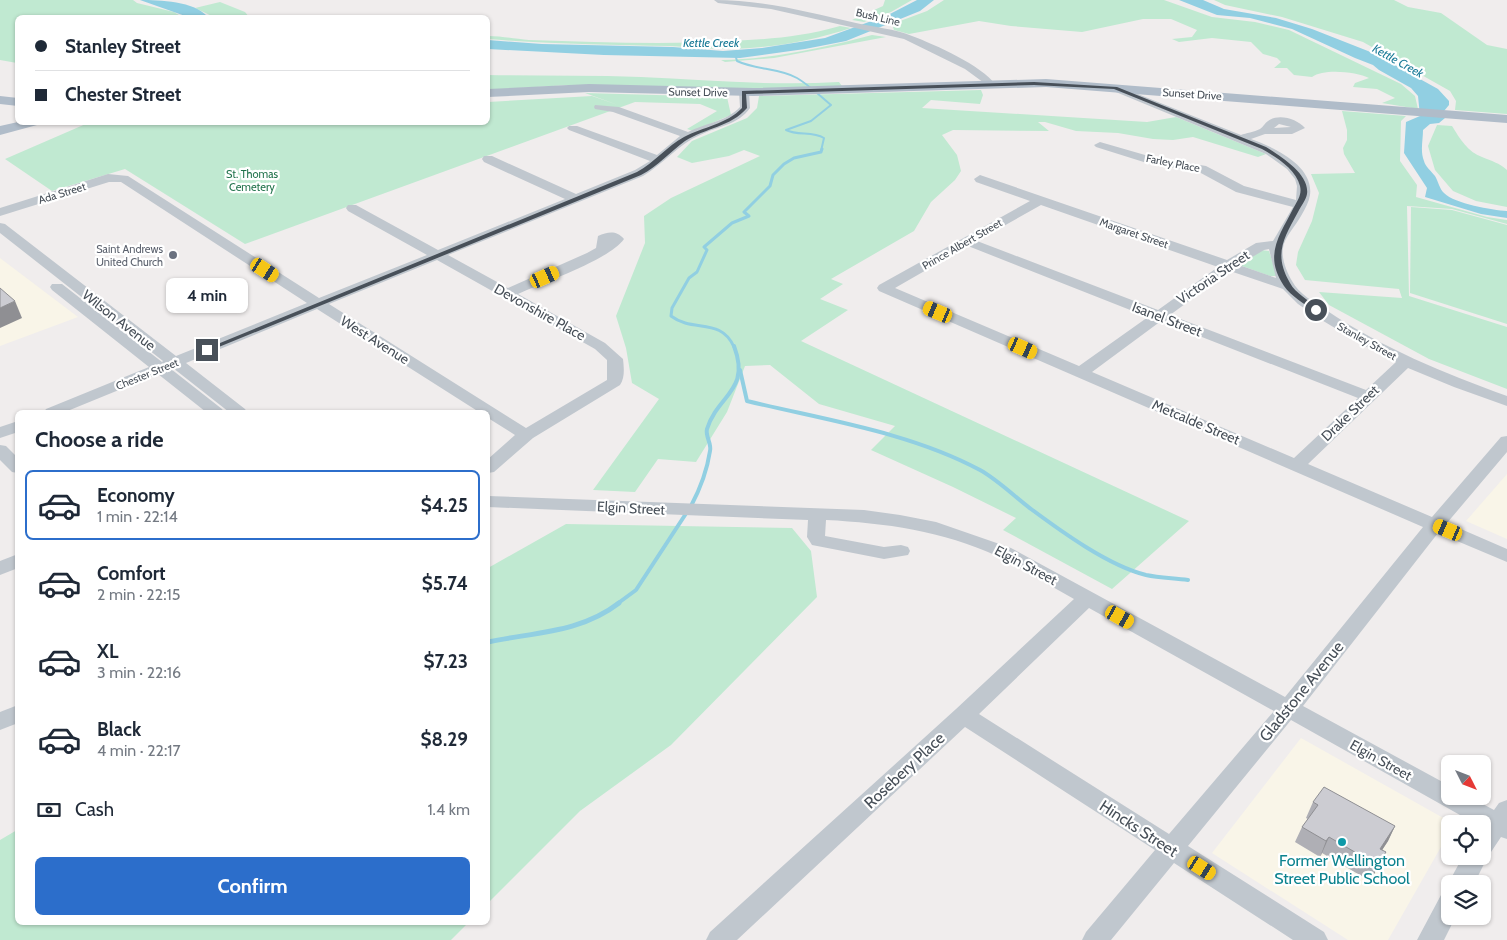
<!DOCTYPE html>
<meta charset="utf-8">
<style>
:root{--surface:#fff;--page:#f6f6f7;--text:#1f2937;--muted:#747a83;--line:#e0e1e3;--accent:#2c6ecb}
body{margin:0;font-family:Cabin,sans-serif;background:var(--page);color:var(--text);height:100vh;display:flex;flex-direction:column;font-size:19px;white-space:nowrap}
*{box-sizing:border-box;margin:0}
p{font-size:16px;color:var(--muted)}
.icon{flex:none;width:28px;height:28px;fill:none;stroke:currentColor;stroke-width:2;stroke-linecap:round;stroke-linejoin:round}
.map{position:relative;flex:1;overflow:hidden}
.sheet{position:absolute;left:15px;top:410px;width:475px;height:515px;display:flex;flex-direction:column;background:var(--surface);border-radius:8px;box-shadow:0 1px 4px #0004}
.sheet>*{flex:none}
.top-card{position:absolute;left:15px;top:15px;width:475px;height:110px;border-radius:8px;box-shadow:0 1px 4px #0004;display:grid;align-content:center;height:110px;padding:0 20px;background:var(--surface)}
.needle{width:32px;rotate:132deg}
.buttons{position:absolute;left:1441px;top:755px;display:grid;gap:10px}
.buttons a{display:grid;place-items:center;width:50px;height:50px;border-radius:8px;background:var(--surface);box-shadow:0 1px 4px #0004;font-size:25px}
.end{position:absolute;width:22px;height:22px;margin:-11px;border:6px solid #485059;background:#fff;box-shadow:0 0 0 2px #fff}
.from{border-radius:50%}
.bubble{position:absolute;height:35px;border-radius:8px;background:var(--surface);box-shadow:0 1px 4px #0004;font-size:16px;font-weight:700;line-height:35px;text-align:center}
.car{position:absolute;width:15px;height:30px;margin:-15px -8px;border-radius:6px;box-shadow:0 0 4px 1px #0007;background:linear-gradient(#f5c518 24%,#345 0 40%,#f5c518 0 76%,#345 0 86%,#f5c518 0)}
.top-card b{display:flex;align-items:center;gap:18px;height:48px;font-size:19px}
.top-card b+b{border-top:1px solid var(--line)}
.top-card i{width:12px;height:12px;background:var(--text)}
ul{padding:0;list-style:none}
li{display:flex;align-items:center;gap:15px;height:70px;margin:0 10px 8px;padding:0 10px;border:2px solid transparent;border-radius:8px}
li div{flex:1}
li b{display:block;font-size:19px}
li em{font-style:normal;font-weight:700}
li.active{border-color:var(--accent)}
li>.icon{width:45px;height:45px;stroke-width:1.5}
h2{padding:0 20px;font-size:22px;line-height:60px}
.pay{display:flex;align-items:center;gap:12px;height:55px;padding:0 20px;font-size:19px}
.pay p{margin-inline-start:auto}
.primary-button{display:flex;gap:10px;margin-top:auto;padding:10px 20px}
.primary-button a{flex:1;height:58px;border-radius:8px;background:var(--accent);color:#fff;font-size:20px;font-weight:700;line-height:58px;text-align:center}
.map>svg:first-child{display:block}
</style>
<div class="map">
<svg width="1507" height="940" viewBox="0 0 1507 940">
<rect width="100%" height="100%" fill="#f0eded"/>
<g fill="#f9f5e8">
<path d="M0,258L78,317L0,346Z"/>
<path d="M1507,474V539L1466,521Z"/>
<path d="M1301,738L1454,824H1450V831L1388,940H1348L1212,853Z"/>
</g>
<g fill="#c0e9d1">
<path d="M0,0H133L137,3L174,12L182,17L18,18L17,63L0,60Z"/>
<path d="M885,0H912L891,12L864,22L852,20L883,6Z"/>
<path d="M944,0H1164L1212,17L1255,22L1289,30L1401,84L1415,96L1418,109L1382,103L1395,98L1377,89L1353,87L1355,83L1369,78C1357,72 1324,68 1312,77L1294,75L1287,68H1274L1281,62L1277,58L1263,54L1251,42L1212,38L1179,42L1172,39L1192,37L1197,30L1171,19H1143L1082,32L1011,26L979,21L909,34L894,30L892,24L927,11Z"/>
<path d="M1214,0H1394L1408,7L1441,13L1487,45L1507,49V114L1455,110L1456,101L1450,91L1363,42L1282,17L1225,5Z"/>
<path d="M220,2L245,12L249,17H214L195,8Z"/>
<path d="M840,26L851,28C812,41 771,48 731,49C711,49 690,47 670,46C609,45 548,44 488,39V36C502,36 515,39 529,40C597,42 663,45 731,41C771,39 801,37 840,26Z"/>
<path d="M872,35L886,37L774,58L725,62L721,60C772,59 823,48 872,35Z"/>
<path d="M488,75C538,76 590,75 641,77C707,80 773,86 839,82L842,86L744,89L569,85L488,90Z"/>
<path d="M981,90L983,95L980,104L931,100L922,108L1147,122L1176,117L1266,154L1258,157L1193,137L1173,140L1153,139L1118,133L1076,131L1045,122H1038L1049,131L953,130L942,135L957,155L961,171L955,180L931,202L914,231L831,279L843,284L820,299L848,310L801,341L1189,521L1112,589L1003,530L1016,518L953,487L871,450L895,426L819,404L770,365L745,366L727,412L696,462L658,459L635,492L593,490L659,399L632,383L626,348L616,316L645,243L644,216L671,198L760,156L744,150L729,156L692,163L677,157L692,141L747,118L757,108L759,96Z"/>
<path d="M585,93L727,97L731,115L693,131L687,129L717,111L700,104L635,102L245,244L125,169L52,191L5,159L88,123L488,122V102L592,96L618,105Z"/>
<path d="M1342,111L1406,116L1401,121L1400,161L1417,185L1416,197L1487,217L1507,220V224L1452,209L1407,206L1409,296L1507,327V389L1429,359L1329,305L1319,292L1402,298L1399,289L1305,280L1296,265L1298,252L1312,221L1319,193L1311,174L1355,173L1344,154L1343,148L1347,140V130Z"/>
<path d="M1437,125L1452,126C1460,139 1468,152 1482,157C1492,161 1499,163 1507,170V207L1476,201L1453,191L1435,170L1428,146Z"/>
<path d="M1411,207L1452,210L1507,225V324L1410,293Z"/>
<path d="M1261,250L1269,251L1277,276H1270L1242,266V265Z"/>
<path d="M566,524L792,528L811,551L817,597L671,745L580,811L488,903V568Z"/>
<path d="M17,830L18,922L468,923L451,940H0V840Z"/>
</g>
<g fill="#91cfe2">
<path d="M140,0C160,0 194,1 208,17H188Z"/>
<path d="M917,0H934L920,11L846,41L805,49L740,58L604,55L488,49V40L542,44L673,47L723,51L762,48L825,38L888,15Z"/>
<path d="M1179,0H1203L1224,9L1276,18L1312,29L1373,53L1438,89L1449,101V105L1444,111L1445,118L1439,123L1430,124L1423,130C1423,140 1420,151 1424,161C1425,166 1432,172 1435,176C1438,181 1440,190 1444,193C1455,204 1492,210 1507,211V218L1481,214L1425,197L1427,188L1404,153L1406,122L1420,116L1418,96L1411,88L1379,70L1373,65L1355,58L1292,29L1250,18L1217,15Z"/>
</g>
<g fill="none" stroke-linecap="round" stroke-linejoin="round">
<path stroke="#91cfe2" stroke-width="2" d="M735,54L737,61C756,70 779,68 797,78C809,85 820,96 831,105L811,121L786,130C798,136 812,131 824,138L821,151"/>
<path stroke="#91cfe2" stroke-width="3" d="M734,347C721,317 693,333 671,316L672,308L689,278L697,272L707,250L704,247L732,223L749,216L744,212L770,186L773,175L784,164L794,158L821,152L822,149"/>
<g stroke="#91cfe2" stroke-width="4">
<path d="M740,370L747,401C825,420 909,432 980,470C998,480 1015,497 1031,509C1062,532 1109,566 1146,575C1160,578 1174,578 1188,580"/>
<path d="M691,506C700,489 707,471 710,451C712,444 705,436 707,429C718,394 751,391 734,346"/>
<path d="M617,604L636,590L687,512"/>
</g>
<path stroke="#91cfe2" stroke-width="5" d="M488,642C535,632 580,633 619,603"/>
<g fill="#c0c7ce" fill-rule="evenodd">
<path d="M714,0C763,0 808,12 856,23C874,27 895,29 912,36C936,45 981,65 996,85L991,88L965,69L904,39L771,9L718,3Z"/>
<path d="M1115,85L1241,135C1246,133 1254,132 1260,129C1263,127 1265,123 1268,121C1279,113 1297,119 1305,128L1292,134H1265L1251,139C1273,147 1314,165 1310,195C1309,202 1305,209 1301,216C1296,225 1284,238 1283,248C1281,258 1287,273 1292,281C1299,294 1314,302 1326,310C1382,348 1444,373 1507,396V406L1454,387L1408,368L1308,464L1432,517L1501,437L1507,436V452L1447,523L1507,549V562L1438,533L1303,706L1450,786V796H1468L1494,810L1499,803L1507,800V839L1501,837L1491,852L1487,853L1488,856L1474,884H1450V887L1448,884L1463,856H1482V824H1476L1291,720L1188,846L1324,932L1328,940H1293L1174,863L1111,940H1082L1086,932L1155,850L965,727L737,940H706L710,932L956,709L1074,599C1048,585 1023,569 997,556C943,531 885,523 826,520L825,536L884,547L901,545L908,547L910,551L908,555L884,559L812,545L807,537L808,520L488,507V496L864,510L900,515L936,522L1011,548L1285,697L1423,527L879,291L877,288L879,285L1030,201L976,182L974,179L980,175L1227,260L1256,243L1273,241L1293,207L1236,192L1199,172L1150,164L1096,147L1094,145L1100,142L1152,157L1206,166L1244,186L1296,200L1297,186L1295,179L1287,169L1266,154L1111,90L1110,88ZM1279,124L1291,127L1274,128ZM1041,205L1218,267L1158,310L977,241ZM968,246L1148,317L1079,366L895,288ZM1269,249L1276,278L1239,265L1264,250ZM1230,271L1283,289L1298,304L1320,319L1363,345L1396,362L1366,390L1170,315ZM1161,321L1358,398L1294,458L1092,372ZM1089,608L1274,711L1169,834L979,714Z"/>
<path d="M744,89L749,92L750,108C738,125 718,126 700,135C679,144 663,164 643,176L448,255L508,288L587,253L596,248L598,236C608,232 616,230 624,239C609,260 544,282 518,294L605,343L623,359C624,368 625,378 620,385L533,438L494,472L488,473V459L515,435L488,418V412H479L317,309L186,363L245,409L247,412H229L173,368L171,369L222,409L224,412H206L158,374L65,412H44L46,409L149,367L52,290L50,287L52,284H62L162,362L163,361L0,233V223L5,224L176,356L307,303L121,182H109L0,216V208L108,174L128,176L319,298L427,255L348,211L346,208L348,205H356L438,250L565,199L484,162L482,159L484,156H492L576,194L635,170L650,161L569,130L567,128L569,126H577L657,155L680,136L613,112L595,109L594,107L595,105L619,107L688,132C705,123 726,122 740,107L739,92ZM437,260L595,349L607,360V380L526,428L329,304Z"/>
<path d="M18,421V432L0,438V427Z"/>
<path d="M0,445L6,446L18,458V473L12,472L0,460Z"/>
<path d="M18,554V568L0,575V561Z"/>
<path d="M18,705V723L0,730V712Z"/>
<path d="M1450,892V916H1456L1444,940H1417L1441,895Z"/>
</g>
<g fill="#b0bcc9" fill-rule="evenodd">
<path d="M1046,79L1507,115V123L1046,87L753,96L589,92L488,97V89L589,84L753,88Z"/>
<path d="M0,96L18,98V106L0,104Z"/>
<path d="M18,122H39L37,125L0,135V126Z"/>
</g>
</g>
<path fill="#afafb5" d="M1313,802L1395,826L1388,841L1382,850L1386,852L1378,867L1370,881L1322,853L1320,857L1295,842L1302,827L1308,819L1306,818Z"/>
<g fill="#8f8f93">
<path d="M15,301L22,318L0,328V308Z"/>
<path d="M1395,826L1388,841L1373,864L1380,849Z"/>
<path d="M1329,837L1322,853L1320,857L1326,841Z"/>
<path d="M1386,852L1378,867L1370,881L1377,865Z"/>
</g>
<g fill="#ccccd2" stroke="#8f8f93">
<path d="M0,288L15,301L0,308Z"/>
<path d="M1324,787L1395,826L1380,849L1386,852L1377,865L1329,837L1326,841L1302,827L1318,805L1313,802Z"/>
</g>
<path fill="#485059" d="M1034,82L1117,87L1266,147C1280,156 1310,174 1307,194C1306,200 1301,206 1298,212C1284,238 1273,254 1290,283C1295,293 1310,301 1319,309V311H1314C1305,304 1291,296 1284,286C1263,255 1280,235 1294,207C1298,200 1302,194 1300,186C1296,169 1276,157 1262,149L1114,89L1034,85L746,94L747,108C731,127 705,128 685,141C670,152 658,166 641,175L209,351L203,350L637,172C654,163 667,146 684,137C703,127 727,124 742,108V91Z"/>
<circle fill="#6b7280" stroke="#fff" stroke-width="2" cx="173" cy="255" r="5"/>
<circle fill="#0f9aa8" stroke="#fff" stroke-width="2" cx="1342" cy="842" r="5"/>
<g text-anchor="middle" stroke-width="4.5" stroke-linejoin="round" paint-order="stroke">
<g font-size="11" fill="#485059" stroke="#fff">
<text transform="translate(878 17) rotate(13)" y="4">Bush Line</text>
<text transform="translate(698 92) rotate(1)" y="4">Sunset Drive</text>
<text transform="translate(1192 94) rotate(4)" y="4">Sunset Drive</text>
<text transform="translate(1173 163) rotate(11)" y="4">Farley Place</text>
<text transform="translate(62 193) rotate(-17)" y="4">Ada Street</text>
<text transform="translate(1134 233) rotate(19)" y="4">Margaret Street</text>
<text transform="translate(962 244) rotate(-30)" y="4">Prince Albert Street</text>
<text transform="translate(1367 341) rotate(29)" y="4">Stanley Street</text>
<text transform="translate(147 374) rotate(-22)" y="4">Chester Street</text>
</g>
<g font-size="11" fill="#20724b" stroke="#fff">
<text x="252" y="178">St. Thomas<tspan x="252" dy="13">Cemetery</tspan></text>
</g>
<g font-size="11" fill="#5b616d" stroke="#fff" text-anchor="end">
<text x="163" y="253">Saint Andrews<tspan x="163" dy="13">United Church</tspan></text>
</g>
<g font-size="12" font-style="italic" fill="#1b7b98" stroke="#fff">
<text x="711" y="47">Kettle Creek</text>
<text transform="translate(1398 61) rotate(29)" y="4">Kettle Creek</text>
</g>
<g font-size="14" fill="#485059" stroke="#fff">
<text transform="translate(1213 277) rotate(-34)" y="5">Victoria Street</text>
<text transform="translate(540 312) rotate(29)" y="5">Devonshire Place</text>
<text transform="translate(1167 319) rotate(21)" y="5">Isanel Street</text>
<text transform="translate(119 320) rotate(38)" y="5">Wilson Avenue</text>
<text transform="translate(375 340) rotate(32)" y="5">West Avenue</text>
<text transform="translate(1350 413) rotate(-44)" y="5">Drake Street</text>
<text transform="translate(1196 422) rotate(23)" y="5">Metcalde Street</text>
<text transform="translate(631 508) rotate(3)" y="5">Elgin Street</text>
<text transform="translate(1026 565) rotate(28)" y="5">Elgin Street</text>
<text transform="translate(1381 760) rotate(29)" y="5">Elgin Street</text>
</g>
<g font-size="16" fill="#485059" stroke="#fff">
<text transform="translate(1301 691) rotate(-51)" y="6">Gladstone Avenue</text>
<text transform="translate(904 770) rotate(-43)" y="6">Rosebery Place</text>
<text transform="translate(1139 828) rotate(33)" y="6">Hincks Street</text>
</g>
<g font-size="16" fill="#0d838f" stroke="#fff">
<text x="1342" y="866">Former Wellington<tspan x="1342" dy="18">Street Public School</tspan></text>
</g>
</g>
</svg>
<div class="buttons">
<a><svg class="needle" viewBox="-14 -14 28 28"><path d="M0-13l5 13h-10z" fill="#e53935"/><path d="M0 13l5-13h-10z" fill="#747a83"/></svg></a>
<a><svg class="icon" aria-label="locate" viewBox="0 0 24 24"><circle cx="12" cy="12" r="6"/><path d="M12 2v4M12 18v4M2 12h4M18 12h4"/></svg></a>
<a><svg class="icon" aria-label="layers" viewBox="0 0 24 24"><path d="M12 4l9 5-9 5-9-5zM3 14l9 5 9-5"/></svg></a>
</div>
<i class="end from" style="left:1316px;top:310px"></i>
<i class="end" style="left:207px;top:350px"></i>
<div class="bubble" style="left:166px;top:278px;width:82px">4 min</div>
<i class="car" style="left:265px;top:270px;rotate:123deg"></i>
<i class="car" style="left:545px;top:277px;rotate:66deg"></i>
<i class="car" style="left:938px;top:312px;rotate:293deg"></i>
<i class="car" style="left:1023px;top:348px;rotate:114deg"></i>
<i class="car" style="left:1448px;top:530px;rotate:293deg"></i>
<i class="car" style="left:1120px;top:617px;rotate:119deg"></i>
<i class="car" style="left:1202px;top:868px;rotate:122deg"></i>
<div class="top-card">
<b><i class="from"></i>Stanley Street</b>
<b><i></i>Chester Street</b>
</div>
<section class="sheet">
<h2>Choose a ride</h2>
<ul>
<li class="active"><svg class="icon" aria-label="car" viewBox="0 0 24 24"><path d="M5 17H2v-5l4-1 3-4h7l3 4 3 1v5h-3M9 17h6M6 11h13"/><circle cx="7" cy="17" r="2"/><circle cx="17" cy="17" r="2"/></svg><div><b>Economy</b><p>1 min · 22:14</p></div><em>$4.25</em></li>
<li><svg class="icon" aria-label="car" viewBox="0 0 24 24"><path d="M5 17H2v-5l4-1 3-4h7l3 4 3 1v5h-3M9 17h6M6 11h13"/><circle cx="7" cy="17" r="2"/><circle cx="17" cy="17" r="2"/></svg><div><b>Comfort</b><p>2 min · 22:15</p></div><em>$5.74</em></li>
<li><svg class="icon" aria-label="car" viewBox="0 0 24 24"><path d="M5 17H2v-5l4-1 3-4h7l3 4 3 1v5h-3M9 17h6M6 11h13"/><circle cx="7" cy="17" r="2"/><circle cx="17" cy="17" r="2"/></svg><div><b>XL</b><p>3 min · 22:16</p></div><em>$7.23</em></li>
<li><svg class="icon" aria-label="car" viewBox="0 0 24 24"><path d="M5 17H2v-5l4-1 3-4h7l3 4 3 1v5h-3M9 17h6M6 11h13"/><circle cx="7" cy="17" r="2"/><circle cx="17" cy="17" r="2"/></svg><div><b>Black</b><p>4 min · 22:17</p></div><em>$8.29</em></li>
</ul>
<div class="pay"><svg class="icon" aria-label="cash" viewBox="0 0 24 24"><path d="M3 7h18v10H3z"/><circle cx="12" cy="12" r="2"/></svg>Cash<p>1.4 km</p></div>
<div class="primary-button"><a>Confirm</a></div>
</section>
</div>
